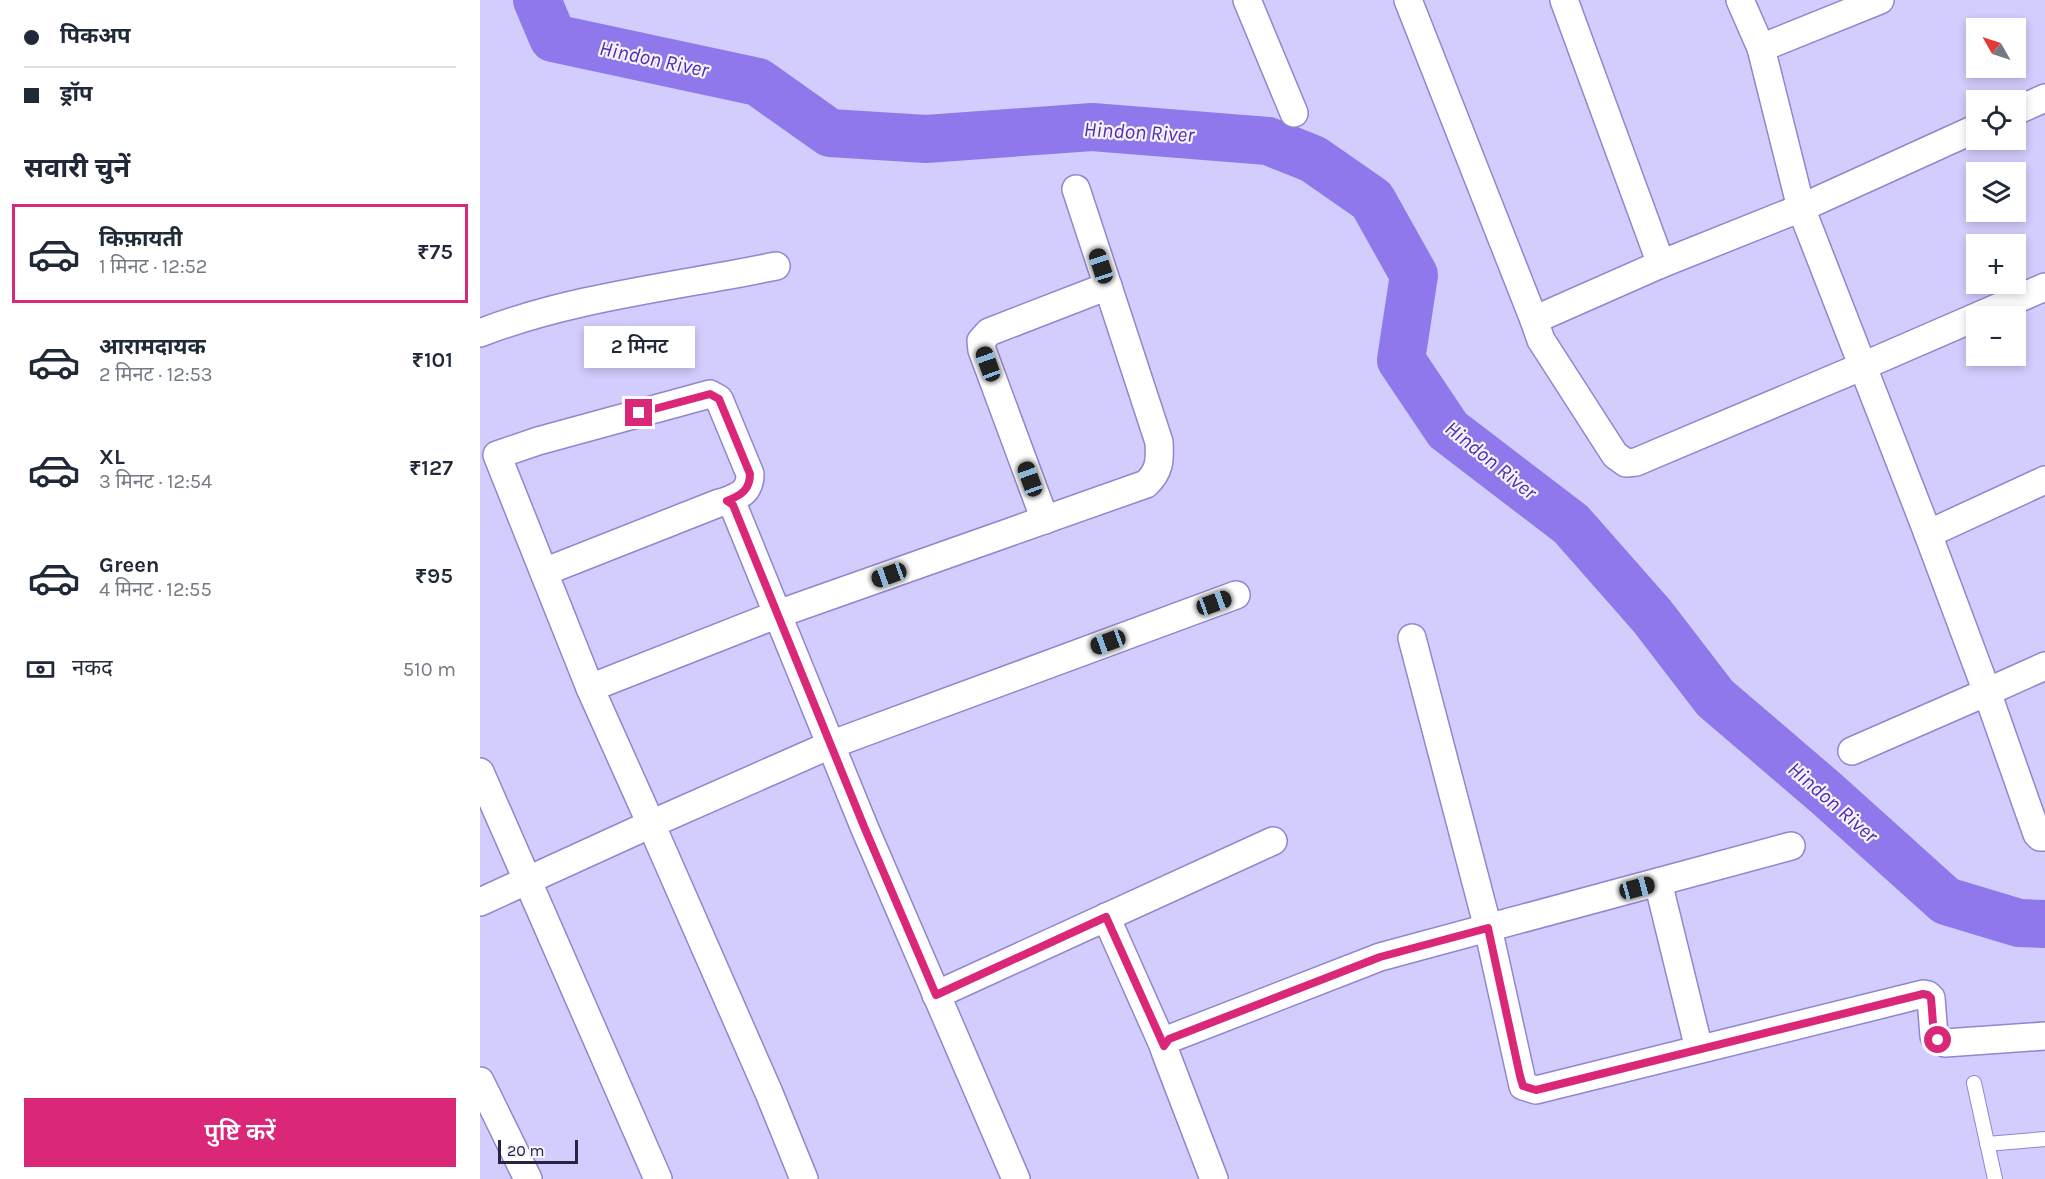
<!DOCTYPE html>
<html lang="hi">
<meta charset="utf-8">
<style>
:root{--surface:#fff;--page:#f6f6f7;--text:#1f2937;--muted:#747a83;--line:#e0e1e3;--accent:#db2777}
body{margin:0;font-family:Karla,"Noto Sans Devanagari",sans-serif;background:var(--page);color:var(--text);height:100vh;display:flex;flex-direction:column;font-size:22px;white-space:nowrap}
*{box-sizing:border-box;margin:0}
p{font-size:20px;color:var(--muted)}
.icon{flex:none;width:33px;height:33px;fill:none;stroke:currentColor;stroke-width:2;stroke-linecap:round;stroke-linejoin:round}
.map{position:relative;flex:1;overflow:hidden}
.panel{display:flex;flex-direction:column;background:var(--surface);width:480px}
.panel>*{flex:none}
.hud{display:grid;align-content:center;height:132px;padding:0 24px;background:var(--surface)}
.needle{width:39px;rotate:309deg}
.fabs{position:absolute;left:1486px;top:18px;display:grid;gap:12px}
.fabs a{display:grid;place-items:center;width:60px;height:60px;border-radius:0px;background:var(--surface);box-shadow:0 3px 9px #0003;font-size:30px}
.scale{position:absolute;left:18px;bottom:15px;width:80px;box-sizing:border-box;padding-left:6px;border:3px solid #282341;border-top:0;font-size:16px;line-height:21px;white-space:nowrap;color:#282341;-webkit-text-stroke:4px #f4f3fb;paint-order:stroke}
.end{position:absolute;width:27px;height:27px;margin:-14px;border:8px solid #db2777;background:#fff;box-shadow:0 0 0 3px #fff}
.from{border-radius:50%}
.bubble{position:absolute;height:42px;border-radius:0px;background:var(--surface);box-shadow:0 3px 9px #0003;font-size:20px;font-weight:600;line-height:42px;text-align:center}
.car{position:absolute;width:18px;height:36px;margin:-18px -9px;border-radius:8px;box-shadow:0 0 4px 2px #0007;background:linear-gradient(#222 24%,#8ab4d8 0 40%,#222 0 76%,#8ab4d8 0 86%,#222 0)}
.hud b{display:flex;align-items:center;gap:21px;height:57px;font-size:22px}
.hud b+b{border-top:2px solid var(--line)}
.hud i{width:15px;height:15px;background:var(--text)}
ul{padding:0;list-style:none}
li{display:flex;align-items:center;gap:18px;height:99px;margin:0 12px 9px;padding:0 12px;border:3px solid transparent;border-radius:0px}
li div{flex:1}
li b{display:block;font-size:22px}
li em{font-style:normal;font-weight:600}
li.active{border-color:var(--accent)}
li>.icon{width:54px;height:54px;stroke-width:1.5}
h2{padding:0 24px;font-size:27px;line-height:72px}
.pay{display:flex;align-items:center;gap:15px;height:66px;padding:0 24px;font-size:22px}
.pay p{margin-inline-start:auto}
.cta{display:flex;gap:12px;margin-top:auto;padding:12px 24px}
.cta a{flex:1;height:69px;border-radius:0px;background:var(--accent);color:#fff;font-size:24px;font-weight:600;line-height:69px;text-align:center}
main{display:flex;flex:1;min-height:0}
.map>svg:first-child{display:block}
</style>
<main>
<section class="panel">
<div class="hud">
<b><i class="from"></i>पिकअप</b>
<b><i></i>ड्रॉप</b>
</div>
<h2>सवारी चुनें</h2>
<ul>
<li class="active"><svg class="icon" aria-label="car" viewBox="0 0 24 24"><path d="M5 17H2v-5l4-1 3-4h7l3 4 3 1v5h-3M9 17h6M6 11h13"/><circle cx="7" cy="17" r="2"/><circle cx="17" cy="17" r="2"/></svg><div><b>किफ़ायती</b><p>1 मिनट · 12:52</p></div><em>₹75</em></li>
<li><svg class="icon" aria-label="car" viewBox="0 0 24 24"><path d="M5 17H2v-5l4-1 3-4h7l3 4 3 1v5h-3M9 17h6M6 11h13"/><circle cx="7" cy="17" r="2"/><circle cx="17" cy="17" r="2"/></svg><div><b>आरामदायक</b><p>2 मिनट · 12:53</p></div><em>₹101</em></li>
<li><svg class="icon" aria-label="car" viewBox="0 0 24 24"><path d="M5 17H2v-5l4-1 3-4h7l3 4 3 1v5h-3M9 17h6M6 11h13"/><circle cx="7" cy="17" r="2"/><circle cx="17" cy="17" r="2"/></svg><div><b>XL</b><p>3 मिनट · 12:54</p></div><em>₹127</em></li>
<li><svg class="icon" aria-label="car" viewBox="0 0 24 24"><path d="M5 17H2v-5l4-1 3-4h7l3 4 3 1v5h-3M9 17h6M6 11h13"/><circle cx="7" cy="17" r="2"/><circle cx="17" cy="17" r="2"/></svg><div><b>Green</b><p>4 मिनट · 12:55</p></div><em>₹95</em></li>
</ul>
<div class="pay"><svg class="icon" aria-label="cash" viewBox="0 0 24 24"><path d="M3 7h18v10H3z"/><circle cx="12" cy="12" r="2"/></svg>नकद<p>510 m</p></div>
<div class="cta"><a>पुष्टि करें</a></div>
</section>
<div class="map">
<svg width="1565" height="1179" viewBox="0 0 1565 1179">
<rect width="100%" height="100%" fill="#d2cdfc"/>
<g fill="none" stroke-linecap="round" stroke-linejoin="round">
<path stroke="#8f78ec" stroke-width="48" d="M57,0L73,38L278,82L350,133L446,139L612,127L788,141L833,159L892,200L934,275L921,360L968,430L1091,524L1172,616L1235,698L1346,793L1466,901L1539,923L1565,924"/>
<g stroke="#9186cf" stroke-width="16">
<g id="lane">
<path d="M1494,1083L1515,1179"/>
<path d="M1507,1144L1565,1139"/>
</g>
</g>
<g stroke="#9186cf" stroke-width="30">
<g id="street">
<path d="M767,0L814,113"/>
<path d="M928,0L1054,320"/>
<path d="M1084,0L1181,264"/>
<path d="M1260,0L1281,48L1400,0"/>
<path d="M1281,48L1321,208L1445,526L1507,692L1565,666"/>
<path d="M1536,111L1565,98"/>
<path d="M1497,128L1321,208L1181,264L1054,320L1061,340L1135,455L1146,463L1156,462L1383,366L1565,287"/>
<path d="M0,333C92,297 199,286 296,266"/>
<path d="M247,501C261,495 270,491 270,474L239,399L230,394L58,441L17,455L110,688L171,824L350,745L756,595"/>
<path d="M565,520L502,350L501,341L509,332L628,286"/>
<path d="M1448,534L1565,480"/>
<path d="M64,572L239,503L247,501L253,505L385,829L536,1179"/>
<path d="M932,638L1008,928L1043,1086L1056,1090L1443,994L1448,995L1451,998L1454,1036L1465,1043L1565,1036"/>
<path d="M110,688L298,614L666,484C680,471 680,460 679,442L596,189"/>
<path d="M1372,751L1507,692L1557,834L1560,837H1565"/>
<path d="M0,772L178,1179"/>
<path d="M1178,882L1219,1049"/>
<path d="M0,902L171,824L289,1093L324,1179"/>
<path d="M626,917L683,1045"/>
<path d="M456,995L793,841"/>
<path d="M0,1081L48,1179"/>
<path d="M734,1179L686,1054L683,1045L689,1039L900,957L1311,846"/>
</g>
</g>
<use href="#lane" stroke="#fff" stroke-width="14"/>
<use href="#street" stroke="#fff" stroke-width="27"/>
</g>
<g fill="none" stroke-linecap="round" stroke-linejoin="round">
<path stroke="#db2777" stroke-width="8" d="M159,413L230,394L239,399L270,474C270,490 261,495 247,501L253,505L385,829L456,995L626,917L684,1046L689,1039L900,957L1008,928L1040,1076L1043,1086L1056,1090L1443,994L1448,995L1451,998L1454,1036L1458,1040"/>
</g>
<g text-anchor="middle" stroke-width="4.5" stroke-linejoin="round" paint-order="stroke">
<g font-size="21" font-style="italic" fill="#5528b1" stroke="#f4f3fb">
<text transform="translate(174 59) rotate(12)" y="7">Hindon River</text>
<text transform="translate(659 132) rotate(3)" y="7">Hindon River</text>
<text transform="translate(1011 460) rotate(39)" y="7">Hindon River</text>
<text transform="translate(1353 802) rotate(41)" y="7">Hindon River</text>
</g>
</g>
</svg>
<div class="fabs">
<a><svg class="needle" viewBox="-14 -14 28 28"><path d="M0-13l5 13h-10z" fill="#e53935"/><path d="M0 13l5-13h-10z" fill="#747a83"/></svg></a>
<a><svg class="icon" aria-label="locate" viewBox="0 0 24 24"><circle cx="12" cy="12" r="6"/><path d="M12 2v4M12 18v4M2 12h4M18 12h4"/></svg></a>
<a><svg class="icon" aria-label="layers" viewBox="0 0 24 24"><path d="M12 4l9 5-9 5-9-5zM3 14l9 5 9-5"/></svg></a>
<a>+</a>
<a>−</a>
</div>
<div class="scale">20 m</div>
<i class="end from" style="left:1458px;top:1040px"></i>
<i class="end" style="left:159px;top:413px"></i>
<div class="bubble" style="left:104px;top:326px;width:111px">2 मिनट</div>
<i class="car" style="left:621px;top:266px;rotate:342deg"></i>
<i class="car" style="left:508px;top:364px;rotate:340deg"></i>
<i class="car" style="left:550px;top:479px;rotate:340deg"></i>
<i class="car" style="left:409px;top:575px;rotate:250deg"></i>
<i class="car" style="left:734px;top:603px;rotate:70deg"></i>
<i class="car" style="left:628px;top:642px;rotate:250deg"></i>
<i class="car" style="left:1157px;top:888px;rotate:75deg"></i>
</div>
</main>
